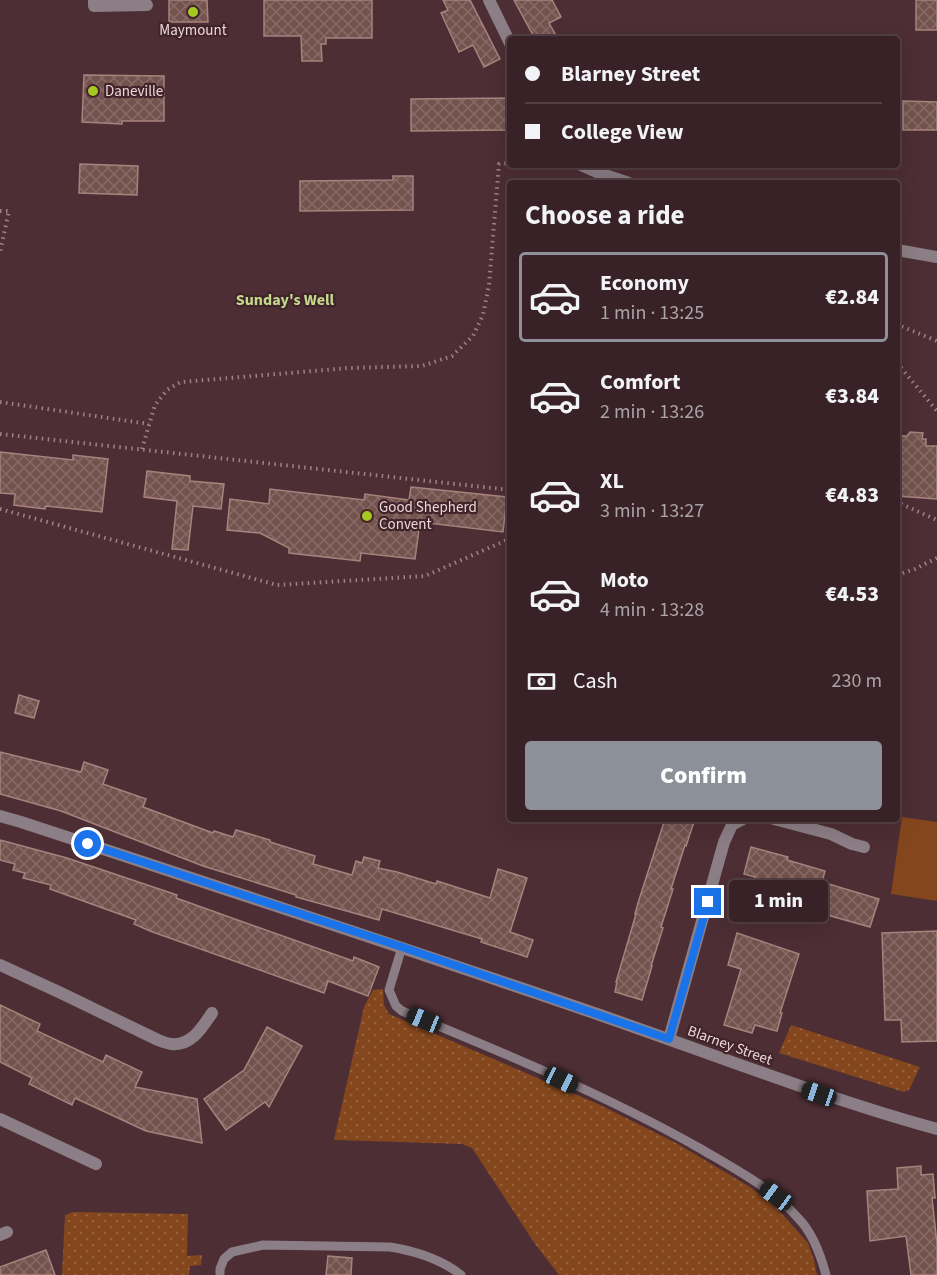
<!DOCTYPE html>
<meta charset="utf-8">
<style>
:root{--surface:#392227;--page:#442f33;--text:#f1f3f6;--muted:#aba4a7;--line:#533f44;--accent:#8c9099}
body{margin:0;font-family:"Source Sans 3",sans-serif;background:var(--page);color:var(--text);height:100vh;display:flex;flex-direction:column;font-size:22px;white-space:nowrap}
*{box-sizing:border-box;margin:0}
p{font-size:20px;color:var(--muted)}
.icon{flex:none;width:33px;height:33px;fill:none;stroke:currentColor;stroke-width:2;stroke-linecap:round;stroke-linejoin:round}
.map{position:relative;flex:1;overflow:hidden}
.panel{position:absolute;left:507px;top:180px;width:393px;height:642px;display:flex;flex-direction:column;background:var(--surface);border-radius:6px;box-shadow:0 6px 24px #0002,0 0 0 2px var(--line)}
.panel>*{flex:none}
.guide{position:absolute;left:507px;top:36px;width:393px;height:132px;border-radius:6px;box-shadow:0 6px 24px #0002,0 0 0 2px var(--line);display:grid;align-content:center;height:132px;padding:0 18px;background:var(--surface)}
.end{position:absolute;width:27px;height:27px;margin:-14px;border:8px solid #1a73e8;background:#fff;box-shadow:0 0 0 3px #fff}
.from{border-radius:50%}
.bubble{position:absolute;height:42px;border-radius:6px;background:var(--surface);box-shadow:0 6px 24px #0002,0 0 0 2px var(--line);font-size:20px;font-weight:800;line-height:42px;text-align:center}
.car{position:absolute;width:18px;height:36px;margin:-18px -9px;border-radius:8px;box-shadow:0 0 4px 2px #0007;background:linear-gradient(#222 24%,#8ab4d8 0 40%,#222 0 76%,#8ab4d8 0 86%,#222 0)}
.guide b{display:flex;align-items:center;gap:21px;height:57px;font-size:22px}
.guide b+b{border-top:2px solid var(--line)}
.guide i{width:15px;height:15px;background:var(--text)}
ul{padding:0;list-style:none}
li{display:flex;align-items:center;gap:18px;height:90px;margin:0 12px 9px;padding:0 6px;border:3px solid transparent;border-radius:6px}
li div{flex:1}
li b{display:block;font-size:22px}
li em{font-style:normal;font-weight:800}
li.current{border-color:var(--accent)}
li>.icon{width:54px;height:54px;stroke-width:1.5}
h2{padding:0 18px;font-size:27px;line-height:72px}
.pay{display:flex;align-items:center;gap:15px;height:66px;padding:0 18px;font-size:22px}
.pay p{margin-inline-start:auto}
.primary-button{display:flex;gap:12px;margin-top:auto;padding:12px 18px}
.primary-button a{flex:1;height:69px;border-radius:6px;background:var(--accent);color:#fff;font-size:24px;font-weight:800;line-height:69px;text-align:center}
.map>svg:first-child{display:block}
</style>
<div class="map">
<svg width="937" height="1275" viewBox="0 0 937 1275">
<defs>
<pattern id="grass-dots" width="8" height="8" patternUnits="userSpaceOnUse" patternTransform="scale(1.5)"><rect width="8" height="8" fill="#84471d"/><path d="M2 2h.1M6 6h.1" fill="none" stroke="#96613d" stroke-width="1.8" stroke-linecap="round"/></pattern>
<pattern id="building-cross-hatch" width="8" height="8" patternUnits="userSpaceOnUse" patternTransform="scale(1.5)"><rect width="8" height="8" fill="#74534e"/><path d="M0 0l8 8M0 8l8-8" fill="none" stroke="#886b67"/></pattern>
</defs>
<rect width="100%" height="100%" fill="#4c2e34"/>
<g fill="url(#grass-dots)">
<path d="M383,989L384,1005L389,1014L598,1104L676,1143L750,1187L776,1207L808,1243L814,1260L817,1275H559L535,1244L472,1148L462,1144L334,1140L364,1007L373,990Z"/>
<path d="M791,1025L920,1067L909,1090L904,1092L779,1053Z"/>
<path d="M73,1212L188,1214L187,1256L202,1255L201,1265L190,1266L189,1275H62L65,1215Z"/>
</g>
<path fill="#84471d" d="M902,817L937,822V901L891,894Z"/>
<g fill="url(#building-cross-hatch)" stroke="#a7837d" stroke-width="1.5">
<path d="M169,0H207L208,22H169Z"/>
<path d="M264,0H372V38H326V44H321L322,61H302L301,36H264Z"/>
<path d="M443,0H470L500,59L484,67L473,45L459,52L441,13L448,10Z"/>
<path d="M514,0H552L561,17L549,23L558,39H535Z"/>
<rect x="916" y="0" width="21" height="30"/>
<path d="M84,75L164,76V121H122V124L82,122Z"/>
<path d="M510,98V130L411,131V99Z"/>
<path d="M903,101L937,102V130H903Z"/>
<path d="M80,164L138,166L137,195L79,193Z"/>
<path d="M393,176H413V210L300,211V181L393,180Z"/>
<path d="M910,432L923,433L922,439H926V446H937V499L897,496V446L899,444L900,436H907Z"/>
<path d="M0,452L73,460V455L108,459L102,512L46,506L45,509L14,505L15,494L0,493Z"/>
<path d="M147,471L190,476V481L224,484L221,509L193,506L188,550L172,549L177,501L144,497Z"/>
<path d="M411,487L507,497L503,532L420,522L415,559L361,553L360,561L289,553V548L260,533L227,530L230,499L269,504L270,489L364,500L365,494L409,500Z"/>
<path d="M19,695L39,701L34,718L15,713Z"/>
<path d="M0,752L81,772L84,762L108,770L103,784L146,799L143,807L213,833L214,831L233,837L236,830L270,840V842L315,856L313,864L352,875L356,861L362,863L364,857L380,861L378,868L397,872L436,884L437,881L490,898L498,869L527,878L510,932L533,940L527,957L481,942L482,939L382,909L379,920L296,897V895L203,866L61,811L0,794Z"/>
<path d="M665,819H695L686,846L685,845L671,889H673L661,927L663,928L651,966H652L642,1000L615,992L617,982H616L636,914H635L638,903Z"/>
<path d="M0,840L67,858L177,895L176,898L353,961L354,957L379,967L368,996L328,981L324,993L150,931L134,924L136,920L50,889L51,885L23,878L25,873L13,870L15,864L0,860Z"/>
<path d="M751,847L788,857L787,860L825,871L822,882L879,899L870,927L777,901L773,914L746,906L755,877L744,874Z"/>
<path d="M937,931V1041L902,1042L901,1020H885L882,933Z"/>
<path d="M737,933L799,954L780,1013H782L777,1031L755,1025L752,1033L724,1025L741,969L728,965Z"/>
<path d="M0,1005L40,1024L37,1031L103,1062L106,1055L142,1072L135,1087L197,1099L202,1143L146,1131L75,1098L72,1105L29,1084L32,1078L0,1062Z"/>
<path d="M267,1027L302,1046L269,1107L265,1102L226,1130L204,1099L244,1070Z"/>
<path d="M921,1166V1175L933,1174L935,1198H932L937,1244V1275H911L906,1236L870,1241L867,1191L898,1189L897,1168Z"/>
<path d="M46,1250L55,1275H0V1267Z"/>
<path d="M328,1256L352,1258L351,1275H326Z"/>
</g>
<g fill="none" stroke-linecap="round" stroke-linejoin="round">
<g stroke="#9d8489" stroke-width="4" stroke-dasharray="1.5 4.5" stroke-linecap="butt">
<path d="M0,211H9L0,252"/>
<path d="M897,323L903,327L937,341"/>
<path d="M897,363L937,411"/>
<path d="M0,402L149,424"/>
<path d="M0,434L510,490"/>
<path d="M142,449L155,405L167,390L181,382L349,368L422,366L452,356L473,336L483,315L489,285L499,164L510,163"/>
<path d="M901,504L937,520"/>
<path d="M0,509L277,585L425,576L507,540L510,506"/>
<path d="M897,575L915,569L937,558"/>
</g>
<g stroke="#8c7e86" stroke-width="9">
<path d="M402,947L389,990L396,1006L402,1011C504,1053 606,1095 701,1149C735,1169 772,1188 798,1218C812,1232 821,1256 826,1275"/>
<path d="M220,1275V1269L224,1259L232,1252L263,1245L390,1247C415,1251 441,1259 461,1275"/>
</g>
<g stroke="#8c7e86" stroke-width="12">
<path d="M94,0V6L147,5"/>
<path d="M489,0L510,43"/>
<path d="M581,165L599,173L629,183"/>
<path d="M897,250L937,257"/>
<path d="M0,816L21,822C213,885 405,948 597,1014C710,1053 821,1097 937,1129"/>
<path d="M774,819L831,834L852,844L864,847"/>
<path d="M0,965L61,993L158,1040C163,1042 168,1044 172,1044C192,1046 203,1026 212,1013"/>
<path d="M669,1039L724,842L732,825L743,819"/>
<path d="M0,1119L96,1164"/>
<path d="M0,1235L7,1232"/>
</g>
</g>
<g fill="none" stroke-linecap="round" stroke-linejoin="round">
<path stroke="#1a73e8" stroke-width="8" d="M88,844L402,947L669,1039L708,902"/>
</g>
<g fill="#a5c823" stroke="#41242a" stroke-width="2">
<circle cx="193" cy="12" r="6"/>
<circle cx="93" cy="91" r="6"/>
<circle cx="367" cy="516" r="6"/>
</g>
<g text-anchor="middle" stroke-width="4.5" stroke-linejoin="round" paint-order="stroke">
<g font-size="15" fill="#ebd7db" stroke="#41242a" text-anchor="start">
<text x="193" y="35" text-anchor="middle">Maymount</text>
<text x="105" y="96">Daneville</text>
<text x="379" y="512">Good Shepherd<tspan x="379" dy="17">Convent</tspan></text>
</g>
<g font-size="15" fill="#ebd7db" stroke="#41242a">
<text transform="translate(730 1045) rotate(20)" y="5">Blarney Street</text>
</g>
<g font-size="16" font-weight="bold" fill="#c3d98e" stroke="#41242a">
<text x="285" y="305">Sunday's Well</text>
</g>
</g>
</svg>
<i class="end from" style="left:88px;top:844px"></i>
<i class="end" style="left:708px;top:902px"></i>
<div class="bubble" style="left:729px;top:880px;width:99px">1 min</div>
<i class="car" style="left:424px;top:1020px;rotate:292deg"></i>
<i class="car" style="left:561px;top:1080px;rotate:115deg"></i>
<i class="car" style="left:819px;top:1094px;rotate:289deg"></i>
<i class="car" style="left:776px;top:1196px;rotate:306deg"></i>
<div class="guide">
<b><i class="from"></i>Blarney Street</b>
<b><i></i>College View</b>
</div>
<section class="panel">
<h2>Choose a ride</h2>
<ul>
<li class="current"><svg class="icon" aria-label="car" viewBox="0 0 24 24"><path d="M5 17H2v-5l4-1 3-4h7l3 4 3 1v5h-3M9 17h6M6 11h13"/><circle cx="7" cy="17" r="2"/><circle cx="17" cy="17" r="2"/></svg><div><b>Economy</b><p>1 min · 13:25</p></div><em>€2.84</em></li>
<li><svg class="icon" aria-label="car" viewBox="0 0 24 24"><path d="M5 17H2v-5l4-1 3-4h7l3 4 3 1v5h-3M9 17h6M6 11h13"/><circle cx="7" cy="17" r="2"/><circle cx="17" cy="17" r="2"/></svg><div><b>Comfort</b><p>2 min · 13:26</p></div><em>€3.84</em></li>
<li><svg class="icon" aria-label="car" viewBox="0 0 24 24"><path d="M5 17H2v-5l4-1 3-4h7l3 4 3 1v5h-3M9 17h6M6 11h13"/><circle cx="7" cy="17" r="2"/><circle cx="17" cy="17" r="2"/></svg><div><b>XL</b><p>3 min · 13:27</p></div><em>€4.83</em></li>
<li><svg class="icon" aria-label="car" viewBox="0 0 24 24"><path d="M5 17H2v-5l4-1 3-4h7l3 4 3 1v5h-3M9 17h6M6 11h13"/><circle cx="7" cy="17" r="2"/><circle cx="17" cy="17" r="2"/></svg><div><b>Moto</b><p>4 min · 13:28</p></div><em>€4.53</em></li>
</ul>
<div class="pay"><svg class="icon" aria-label="cash" viewBox="0 0 24 24"><path d="M3 7h18v10H3z"/><circle cx="12" cy="12" r="2"/></svg>Cash<p>230 m</p></div>
<div class="primary-button"><a>Confirm</a></div>
</section>
</div>
